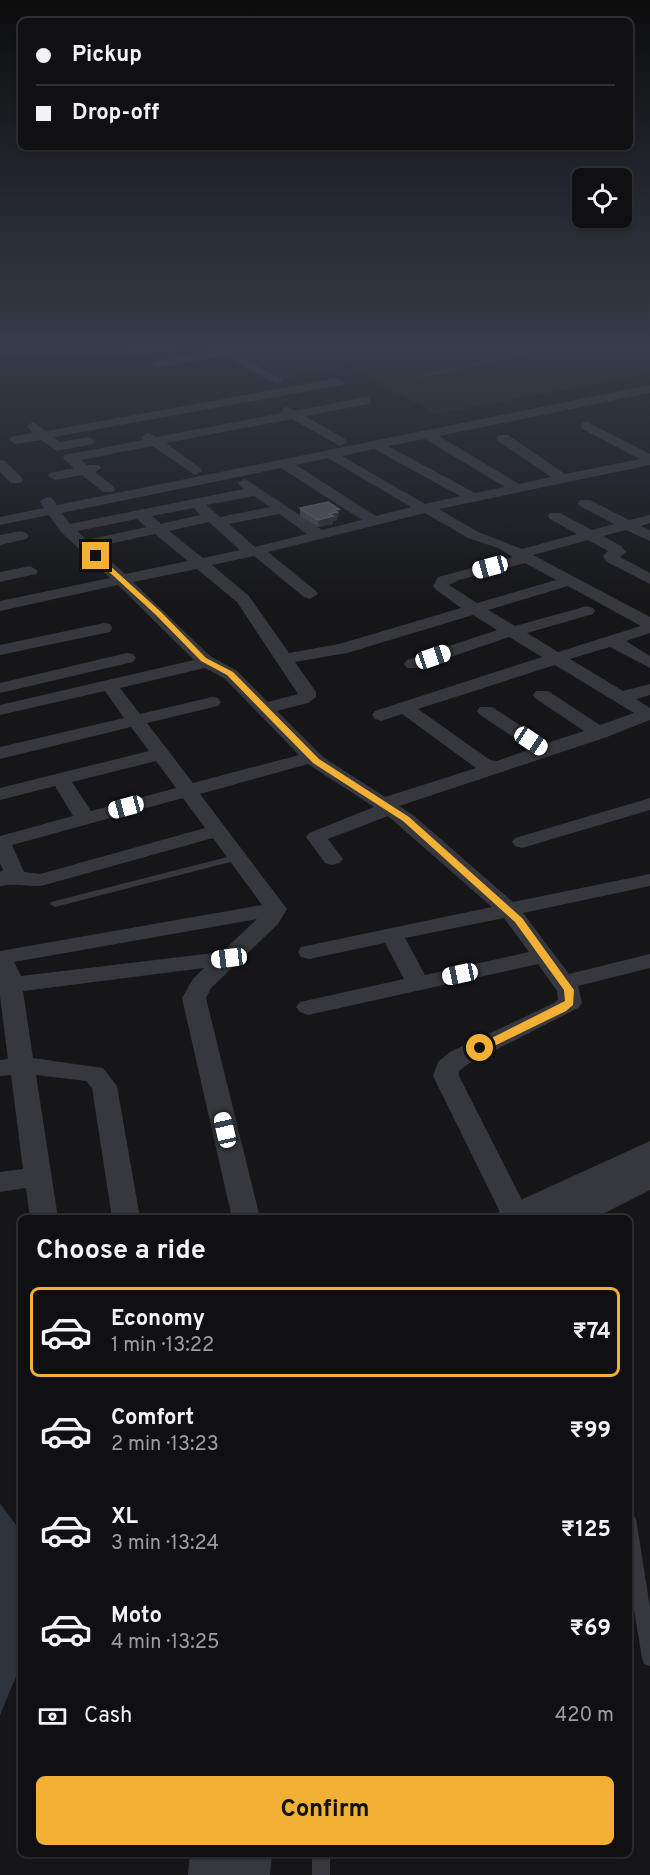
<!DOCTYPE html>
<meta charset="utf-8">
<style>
:root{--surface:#101012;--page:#19191b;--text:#f1f3f6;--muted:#9c9d9f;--line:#303032;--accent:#f2b134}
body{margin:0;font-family:Overpass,sans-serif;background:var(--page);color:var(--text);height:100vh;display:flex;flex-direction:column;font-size:22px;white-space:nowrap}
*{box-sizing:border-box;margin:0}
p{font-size:20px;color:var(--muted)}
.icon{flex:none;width:33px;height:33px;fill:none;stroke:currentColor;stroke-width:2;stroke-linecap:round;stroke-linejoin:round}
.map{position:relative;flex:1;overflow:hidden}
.sheet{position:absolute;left:18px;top:1215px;width:614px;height:642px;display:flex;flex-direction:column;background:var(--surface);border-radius:9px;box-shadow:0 2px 4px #0004,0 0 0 2px var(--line)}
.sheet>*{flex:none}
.banner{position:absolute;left:18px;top:18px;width:615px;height:132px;border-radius:9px;box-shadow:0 2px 4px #0004,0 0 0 2px var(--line);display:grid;align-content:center;height:132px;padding:0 18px;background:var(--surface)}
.tools{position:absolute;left:572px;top:168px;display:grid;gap:12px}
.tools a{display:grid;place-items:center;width:60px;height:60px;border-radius:9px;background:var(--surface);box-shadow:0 2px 4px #0004,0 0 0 2px var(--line);font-size:30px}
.end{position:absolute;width:27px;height:27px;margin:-14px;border:8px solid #f2b134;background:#111;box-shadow:0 0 0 3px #111}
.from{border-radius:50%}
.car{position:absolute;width:18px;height:36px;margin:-18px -9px;border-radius:8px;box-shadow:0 0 4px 2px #0007;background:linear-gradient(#fff 24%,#345 0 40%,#fff 0 76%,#345 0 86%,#fff 0)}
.banner b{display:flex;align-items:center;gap:21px;height:57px;font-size:22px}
.banner b+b{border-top:2px solid var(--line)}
.banner i{width:15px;height:15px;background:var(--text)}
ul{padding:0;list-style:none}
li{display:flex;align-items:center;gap:18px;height:90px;margin:0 12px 9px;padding:0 6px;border:3px solid transparent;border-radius:9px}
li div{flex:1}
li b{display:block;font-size:22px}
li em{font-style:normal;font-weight:700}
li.selected{border-color:var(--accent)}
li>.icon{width:54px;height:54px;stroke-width:1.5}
h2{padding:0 18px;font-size:27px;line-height:72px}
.pay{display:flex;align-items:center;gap:15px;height:66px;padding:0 18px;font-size:22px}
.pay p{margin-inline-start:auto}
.action{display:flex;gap:12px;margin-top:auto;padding:12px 18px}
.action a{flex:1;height:69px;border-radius:9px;background:var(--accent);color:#111;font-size:24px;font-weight:700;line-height:69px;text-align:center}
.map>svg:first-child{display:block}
</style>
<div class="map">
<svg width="650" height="1875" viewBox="0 0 650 1875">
<rect width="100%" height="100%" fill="#161618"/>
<path fill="#222225" d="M219,343H650V373L436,414L347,366L284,378Z"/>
<path fill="#2c353c" d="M0,1503L21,1532V1664L0,1715Z"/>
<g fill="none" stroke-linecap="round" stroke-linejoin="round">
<g fill="#37383d" fill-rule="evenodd">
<path d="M561,343H572L420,378L417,376Z"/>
<path d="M239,854L244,857L242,859L55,907L50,904L51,902Z"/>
<path d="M628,1512L633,1514L636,1519L650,1607V1666L644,1664L642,1658L628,1573Z"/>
<rect x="312" y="1854" width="18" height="21"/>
</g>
<g fill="#37383d" fill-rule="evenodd">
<path d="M168,343L184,345L178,348L135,355L129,352L135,349Z"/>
<path d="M202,343H217L284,380L278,384L274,383L224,356L156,368L150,364L156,360L214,351Z"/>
<path d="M338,378L344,382L342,385L54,437L60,442L88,437L95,441L93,444L57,451L41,440L16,444L9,440L11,437L33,433L27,426L33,422L46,431Z"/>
<path d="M650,385V393L439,436L519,484L551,477L498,441L496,438L498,435H508L565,474L640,459L582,429L581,426L582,423L587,422L650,454V465L439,509L478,532L522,549L577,534L550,519L548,516L550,513H560L592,530L614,524L580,506L578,503L580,500H590L629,520L650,515V523L641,526L650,530V541L626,530L603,536L621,546L626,552L620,557L650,573V584L607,562L603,556L608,551L588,540L533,555L650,617V633L626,641L650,656V668L610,647L570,659L623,691L650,684V695L636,699L650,708V720L607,737L399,806L413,815L513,902L650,874V886L523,913L569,974L650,954V968L578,986L582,1003L578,1008L468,1064L459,1071V1076L530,1216L529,1218H503L433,1076L438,1062L450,1052L554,1003L558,1000L557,991L538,964L308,1015L300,1012L296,1007L300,1002L404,979L385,943L309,959L301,957L298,952L301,947L492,907L388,816L328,839L343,859L339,863L332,865L325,863L306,837L309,833L374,807L308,764L200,794L287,909L278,924L211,988L206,998L260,1218H232L182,998L193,979L204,968L23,991L33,1058L103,1068L117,1086L140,1218H112L92,1088L86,1081L36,1075L58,1218H30L26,1188L0,1192V1172L23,1169L11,1075L0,1076V1060L8,1059L0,996V951L262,905L213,838L41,886C26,886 15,883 0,886V872L3,870L0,863V836L73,816L55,786L0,800V788L149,751L131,727L0,759V747L124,718L105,691L0,715V705L194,660L118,585L0,611V601L110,578L61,532L49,515L0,525V517L44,508L40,501L47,497L52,498L57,505ZM425,439L505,487L475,493L388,446ZM374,449L460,496L425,504L342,456ZM328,458L411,507L376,516L296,465ZM281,468L362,520L322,530L245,479L238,483L244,489L70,524L62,513ZM254,496L270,507L220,517L206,505ZM194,508L200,515L161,524L152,516ZM425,513L468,538L498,548L513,557L438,577L433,586L435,589L461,608L339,644L289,653L249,596L212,565L254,556L304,597L310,599L318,594L316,591L268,552ZM279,514L307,534L255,547L229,524ZM137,519L146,527L87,540L77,531ZM209,522L212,525L240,550L203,558L169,531ZM155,534L188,561L125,574L95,547ZM525,563L556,580L477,603L449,585L459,580ZM197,569L237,602L298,694L268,702L236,670L210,656L133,582ZM568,586L641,626L558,652L527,633L593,614L595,611L593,608L587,606L515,626L488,610ZM473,615L497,630L407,660L404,664L407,668H419L509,637L542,657L375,711L372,715L375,719L381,721L402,714L476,768L385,797L323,757L277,711L308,703L316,697V692L295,662L347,653ZM555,665L634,713L600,725L548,691H536L533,695L536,699L584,731L547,743L492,707H480L477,711L480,715L531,749L497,761L490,760L418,709ZM205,668L224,678L299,755L193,783L147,723L218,706L221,702L218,698L212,697L140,714L120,688ZM156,761L176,788L91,811L72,782ZM183,798L205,828L40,874L24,872L12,845ZM504,918L529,952L425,975L405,938ZM257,919L222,952L21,976L14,962Z"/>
<path d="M365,397L369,398L371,401L369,404L305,416L345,439L347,442L340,446L292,419L166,443L200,468L202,471L195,475L152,446L81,460L87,465H99L101,468L95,472L113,486L115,489L113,492H103L82,475L55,480L48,476L50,473L74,468L63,458L65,455L143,440L141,437L148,433L157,437L282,413L283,408L287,407L295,411Z"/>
<path d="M0,460L5,461L21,477L23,480L21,483H11L0,472Z"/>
<path d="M21,531L26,533L29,536L26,539L0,545V535Z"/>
<path d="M30,566L38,571L36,574L0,582V572Z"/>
<path d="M104,623L110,624L112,628L110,632L0,655V645Z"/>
<path d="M127,653L133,654L136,658L133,662L0,693V683Z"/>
<path d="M650,798V810L522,848L515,846L512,842L515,838Z"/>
</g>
<g fill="#37383d" fill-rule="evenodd">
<path d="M650,1141V1190L595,1218H547L549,1216L544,1218H495L501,1209Z"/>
<path d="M190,1854H272L270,1875H188Z"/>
</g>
</g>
<path fill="#47494d" d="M300,508L339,509V516L337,517V520L333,521V524L318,527L300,516Z"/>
<path fill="#2f3033" d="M339,509V516L337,517V520L333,521V524L318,527V520L329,514L333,510Z"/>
<path fill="#525359" stroke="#5f6168" stroke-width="1.5" d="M328,502L339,509L333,510L337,512L329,514L333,516L318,520L300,508Z"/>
<linearGradient id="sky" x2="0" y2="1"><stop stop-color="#0c0c0d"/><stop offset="0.57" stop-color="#363c48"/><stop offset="1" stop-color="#363c48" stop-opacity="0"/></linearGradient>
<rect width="650" height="606" fill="url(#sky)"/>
<path fill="#f2b134" d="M94,555H98L161,612L206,658L233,672L319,759L409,817L522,918L574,990L573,1005L566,1011L484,1051H476V1046L565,1001L564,990L515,922L403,821L313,763L227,675L201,661L156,615L94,558Z"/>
</svg>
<div class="tools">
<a><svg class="icon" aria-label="locate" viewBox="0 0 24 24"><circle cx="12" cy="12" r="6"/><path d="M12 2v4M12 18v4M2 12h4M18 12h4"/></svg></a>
</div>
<i class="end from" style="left:480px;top:1048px"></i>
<i class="end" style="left:96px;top:556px"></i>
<i class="car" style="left:490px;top:567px;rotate:255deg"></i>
<i class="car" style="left:433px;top:657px;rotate:71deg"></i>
<i class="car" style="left:531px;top:741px;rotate:124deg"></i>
<i class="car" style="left:126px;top:807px;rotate:255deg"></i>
<i class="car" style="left:229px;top:958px;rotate:263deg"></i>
<i class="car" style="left:460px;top:974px;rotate:258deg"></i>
<i class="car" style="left:225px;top:1130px;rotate:347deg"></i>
<div class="banner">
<b><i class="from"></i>Pickup</b>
<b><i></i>Drop-off</b>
</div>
<section class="sheet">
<h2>Choose a ride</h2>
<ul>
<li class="selected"><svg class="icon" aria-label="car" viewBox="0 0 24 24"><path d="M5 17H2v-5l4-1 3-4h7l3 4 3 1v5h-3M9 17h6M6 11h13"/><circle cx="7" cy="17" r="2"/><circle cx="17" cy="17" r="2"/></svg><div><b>Economy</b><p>1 min · 13:22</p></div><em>₹74</em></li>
<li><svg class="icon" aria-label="car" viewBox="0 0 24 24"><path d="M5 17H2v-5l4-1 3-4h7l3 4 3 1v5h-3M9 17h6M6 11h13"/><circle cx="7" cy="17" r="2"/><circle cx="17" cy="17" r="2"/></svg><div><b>Comfort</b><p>2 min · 13:23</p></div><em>₹99</em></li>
<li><svg class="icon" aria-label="car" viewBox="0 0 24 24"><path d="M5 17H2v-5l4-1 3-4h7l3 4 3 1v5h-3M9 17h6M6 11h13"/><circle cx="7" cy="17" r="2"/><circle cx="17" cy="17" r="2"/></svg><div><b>XL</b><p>3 min · 13:24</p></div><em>₹125</em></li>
<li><svg class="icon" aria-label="car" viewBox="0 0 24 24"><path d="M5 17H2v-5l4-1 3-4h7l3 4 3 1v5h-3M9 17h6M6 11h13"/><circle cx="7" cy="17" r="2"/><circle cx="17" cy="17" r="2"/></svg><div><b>Moto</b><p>4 min · 13:25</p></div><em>₹69</em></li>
</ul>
<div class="pay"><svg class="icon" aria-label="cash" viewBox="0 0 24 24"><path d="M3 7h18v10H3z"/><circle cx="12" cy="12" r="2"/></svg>Cash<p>420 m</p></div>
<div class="action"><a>Confirm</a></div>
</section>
</div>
